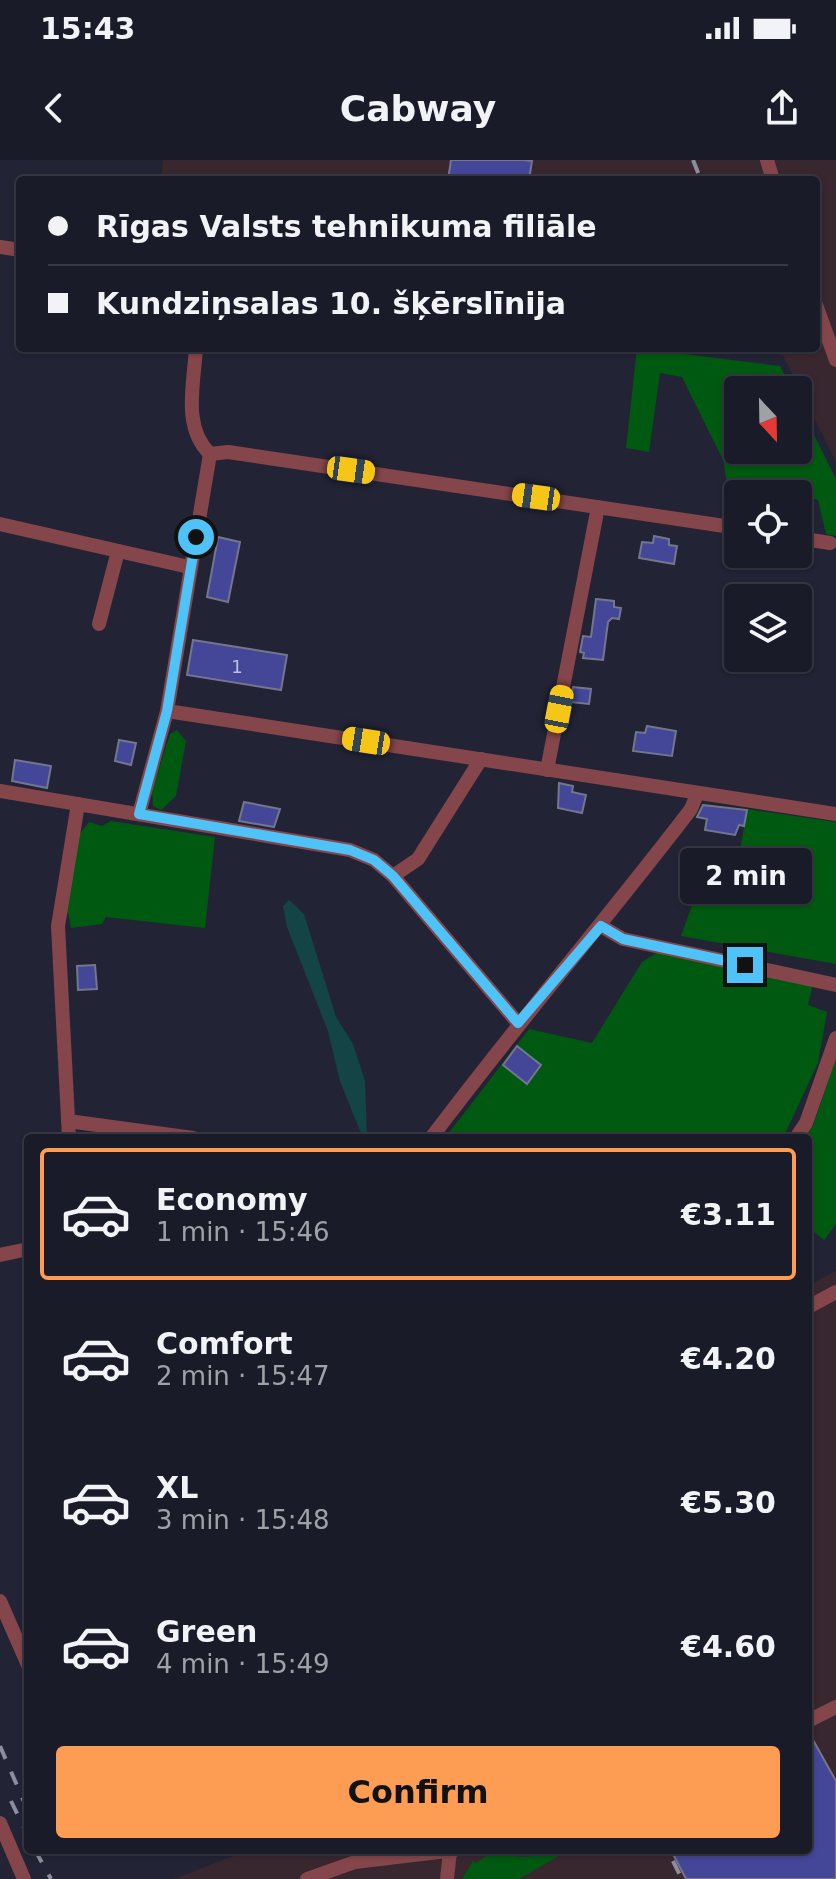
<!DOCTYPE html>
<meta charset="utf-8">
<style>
:root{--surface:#1a1b28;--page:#272834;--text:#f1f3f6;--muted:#9fa1a8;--line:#383945;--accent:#fc9d53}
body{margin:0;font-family:"DejaVu Sans",sans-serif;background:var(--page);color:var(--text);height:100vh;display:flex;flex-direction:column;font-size:30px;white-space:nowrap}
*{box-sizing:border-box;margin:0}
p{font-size:26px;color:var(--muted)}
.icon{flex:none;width:44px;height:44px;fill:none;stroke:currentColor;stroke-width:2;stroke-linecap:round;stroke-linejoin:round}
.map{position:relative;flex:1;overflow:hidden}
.sheet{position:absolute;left:24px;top:974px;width:788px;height:720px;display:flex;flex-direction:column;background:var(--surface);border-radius:8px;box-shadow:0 2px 6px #0004,0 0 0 2px var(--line)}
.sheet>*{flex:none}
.top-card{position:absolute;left:16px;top:16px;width:804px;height:176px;border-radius:8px;box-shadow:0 2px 6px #0004,0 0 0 2px var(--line);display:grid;align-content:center;height:176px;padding:0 32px;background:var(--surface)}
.needle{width:52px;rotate:158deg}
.tools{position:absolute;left:724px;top:216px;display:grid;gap:16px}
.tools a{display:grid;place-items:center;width:88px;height:88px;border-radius:8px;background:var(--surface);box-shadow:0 2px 6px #0004,0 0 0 2px var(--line);font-size:40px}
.end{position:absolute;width:36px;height:36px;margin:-18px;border:10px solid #4fc3f7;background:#111;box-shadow:0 0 0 4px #111}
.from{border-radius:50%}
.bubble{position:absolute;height:56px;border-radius:8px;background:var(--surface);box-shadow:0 2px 6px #0004,0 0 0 2px var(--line);font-size:26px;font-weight:700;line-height:56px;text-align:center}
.car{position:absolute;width:24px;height:48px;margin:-24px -12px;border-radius:10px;box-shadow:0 0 6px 2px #0007;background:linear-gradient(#f5c518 24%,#345 0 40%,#f5c518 0 76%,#345 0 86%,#f5c518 0)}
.top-card b{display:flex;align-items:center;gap:28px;height:76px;font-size:30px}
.top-card b+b{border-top:2px solid var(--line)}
.top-card i{width:20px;height:20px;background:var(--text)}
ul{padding:14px 0 0;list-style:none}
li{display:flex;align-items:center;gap:24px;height:132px;margin:0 16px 12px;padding:0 16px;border:4px solid transparent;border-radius:8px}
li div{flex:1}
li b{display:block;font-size:30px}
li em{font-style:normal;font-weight:700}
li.active{border-color:var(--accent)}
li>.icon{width:72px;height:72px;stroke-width:1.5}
.primary-button{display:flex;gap:16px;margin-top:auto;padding:16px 32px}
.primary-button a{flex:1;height:92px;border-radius:8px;background:var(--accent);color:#111;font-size:32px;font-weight:700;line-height:92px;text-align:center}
.status{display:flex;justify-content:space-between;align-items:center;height:56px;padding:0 40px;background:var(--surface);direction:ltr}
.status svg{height:22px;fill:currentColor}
header{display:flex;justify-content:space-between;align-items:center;height:104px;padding:0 32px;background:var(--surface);font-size:36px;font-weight:700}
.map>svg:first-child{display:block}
</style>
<div class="status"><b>15:43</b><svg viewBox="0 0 49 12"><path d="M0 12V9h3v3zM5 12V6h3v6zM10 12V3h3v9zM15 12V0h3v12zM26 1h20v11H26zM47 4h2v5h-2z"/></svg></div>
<header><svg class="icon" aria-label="back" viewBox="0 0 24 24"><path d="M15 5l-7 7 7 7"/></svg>Cabway<svg class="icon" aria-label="share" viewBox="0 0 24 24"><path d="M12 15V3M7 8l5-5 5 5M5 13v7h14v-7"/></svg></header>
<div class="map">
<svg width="836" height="1719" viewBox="0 0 836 1719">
<rect width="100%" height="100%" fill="#222436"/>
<g fill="#39272f">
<path d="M163,0H836V302L783,195L739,188H816V20H161Z"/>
<path d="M836,1111V1719H174L249,1690H808V1126Z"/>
</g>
<g fill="#005910">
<path d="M637,188L780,206L792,230H738V290H798V243L836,319V376L826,374L818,340L792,332L738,334V358H733L723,300L682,217L660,213L649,292L626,288Z"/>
<path d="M177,570L186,581L176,636L161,650L153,646L152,630L170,574Z"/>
<path d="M747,649L836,662V804L681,776L705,709L736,715Z"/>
<path d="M111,661L215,677L205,768L106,757L102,764L71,768L68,753L62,752L75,680L89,662L102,666Z"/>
<path d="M661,790L813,824L808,845L827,852L818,903L783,978H445L529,869L592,883L642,802Z"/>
<path d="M836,898V1064L824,1080L808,1067V978H804L813,966Z"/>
<path d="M569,1690L519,1719H462L473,1701L476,1703L489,1694L524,1697Z"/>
</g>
<path fill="#134546" d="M289,740L304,754L336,857L353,884L365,921L367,978H363L340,921L328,871L287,767L283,746Z"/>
<g fill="#444697" stroke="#73768d" stroke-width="2">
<path d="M451,0H523L532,1L529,20H448Z"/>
<path d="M654,376L669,379V385L677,386L674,404L639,398L642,382L653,383Z"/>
<path d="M218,377L240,382L228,442L207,437Z"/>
<path d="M596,439L614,441V447L621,448L619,459L612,458L608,462L603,500L583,498L584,493L580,492L583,476L591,477Z"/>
<path d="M193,480L287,495L281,530L187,515Z"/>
<path d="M573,527L591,529L589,544L571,542Z"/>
<path d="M647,566L676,571L672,596L633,591L636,572L645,573Z"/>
<path d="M119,580L136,583L131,605L115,601Z"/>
<path d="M15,600L51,606L47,628L12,621Z"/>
<path d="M559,623L573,626L572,632L586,635L582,653L558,648Z"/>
<path d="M244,642L280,649L274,667L239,661Z"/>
<path d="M703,645L747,650L744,666L739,665L735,675L705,670L707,659L697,657Z"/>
<path d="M95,805L97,829L78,830L77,806Z"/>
<path d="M517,886L541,905L527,924L503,905Z"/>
<path d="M808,1571L836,1621V1719H686L671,1690H808Z"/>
</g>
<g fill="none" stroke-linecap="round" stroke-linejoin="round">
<g stroke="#84464b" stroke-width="14">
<path d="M767,0L773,20"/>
<path d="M0,87L20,90"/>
<path d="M816,145L836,200"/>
<path d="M196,188C194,224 182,267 210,294"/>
<path d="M210,294L228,292L738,368"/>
<path d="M0,364L189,407"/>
<path d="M798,378L830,383"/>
<path d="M99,464L118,391"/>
<path d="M167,551L836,654"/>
<path d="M547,610L598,347"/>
<path d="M0,631L350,690L374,700L393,716L518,863"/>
<path d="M139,654L167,551L210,294"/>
<path d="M393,716L418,699L481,599"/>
<path d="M601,766L623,779L836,825"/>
<path d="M68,961L193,978"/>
<path d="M69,978L58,766L78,644"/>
<path d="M431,978C515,866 606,760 691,649L697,634"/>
<path d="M796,978L806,963L836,878"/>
<path d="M0,1095L28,1089"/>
<path d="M808,1147L836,1132"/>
<path d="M0,1441L28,1505"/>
<path d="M808,1561L836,1547"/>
<path d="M0,1663L24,1719"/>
<path d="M307,1719L355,1702L455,1690"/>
<path d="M447,1719L450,1691"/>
</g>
<g stroke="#8c8e9d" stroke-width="4" stroke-dasharray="14 14" stroke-linecap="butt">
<path d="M693,0L701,20"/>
<path d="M0,1586L28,1651"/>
<path d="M11,1641L28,1676"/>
<path d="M35,1690L51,1719"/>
<path d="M673,1701L682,1719"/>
</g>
</g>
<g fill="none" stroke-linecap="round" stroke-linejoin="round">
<path stroke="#4fc3f7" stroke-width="10" d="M196,377L167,551L139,654L350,690L374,700L393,716L518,863L601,766L623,779L745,805"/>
</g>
<g text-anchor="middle" stroke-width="6" stroke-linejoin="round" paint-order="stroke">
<g font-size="18" fill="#bdbfdd">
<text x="237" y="513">1</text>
</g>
</g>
</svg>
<div class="tools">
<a><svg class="needle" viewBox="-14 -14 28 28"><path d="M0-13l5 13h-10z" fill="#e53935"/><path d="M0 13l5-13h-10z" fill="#9fa1a8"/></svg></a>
<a><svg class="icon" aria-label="locate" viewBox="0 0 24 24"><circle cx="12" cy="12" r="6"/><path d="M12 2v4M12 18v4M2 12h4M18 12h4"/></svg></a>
<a><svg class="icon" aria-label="layers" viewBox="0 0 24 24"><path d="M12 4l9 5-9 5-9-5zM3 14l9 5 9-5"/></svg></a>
</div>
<i class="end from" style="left:196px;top:377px"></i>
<i class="end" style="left:745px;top:805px"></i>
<div class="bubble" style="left:680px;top:688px;width:132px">2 min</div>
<i class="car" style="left:351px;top:310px;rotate:98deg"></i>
<i class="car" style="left:536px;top:337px;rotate:278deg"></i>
<i class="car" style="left:559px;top:549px;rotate:11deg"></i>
<i class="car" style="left:366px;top:581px;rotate:279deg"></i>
<div class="top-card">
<b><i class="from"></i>Rīgas Valsts tehnikuma filiāle</b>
<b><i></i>Kundziņsalas 10. šķērslīnija</b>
</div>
<section class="sheet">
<ul>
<li class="active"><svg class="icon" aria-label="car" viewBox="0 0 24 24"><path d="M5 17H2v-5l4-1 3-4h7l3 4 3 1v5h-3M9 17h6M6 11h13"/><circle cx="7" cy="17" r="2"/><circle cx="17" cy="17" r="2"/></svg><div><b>Economy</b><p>1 min · 15:46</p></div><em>€3.11</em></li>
<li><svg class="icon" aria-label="car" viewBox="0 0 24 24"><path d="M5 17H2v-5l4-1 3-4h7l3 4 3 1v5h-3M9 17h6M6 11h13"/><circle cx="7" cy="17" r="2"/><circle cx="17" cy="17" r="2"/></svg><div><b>Comfort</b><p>2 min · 15:47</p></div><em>€4.20</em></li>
<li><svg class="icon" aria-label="car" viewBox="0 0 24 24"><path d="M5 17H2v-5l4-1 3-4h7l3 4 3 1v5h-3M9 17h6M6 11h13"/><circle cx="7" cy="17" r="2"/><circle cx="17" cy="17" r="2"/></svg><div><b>XL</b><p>3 min · 15:48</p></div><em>€5.30</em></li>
<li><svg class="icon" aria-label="car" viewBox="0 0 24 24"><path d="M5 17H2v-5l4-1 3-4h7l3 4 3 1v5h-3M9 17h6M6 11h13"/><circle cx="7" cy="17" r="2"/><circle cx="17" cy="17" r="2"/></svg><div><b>Green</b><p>4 min · 15:49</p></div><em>€4.60</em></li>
</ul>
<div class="primary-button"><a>Confirm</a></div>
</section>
</div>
